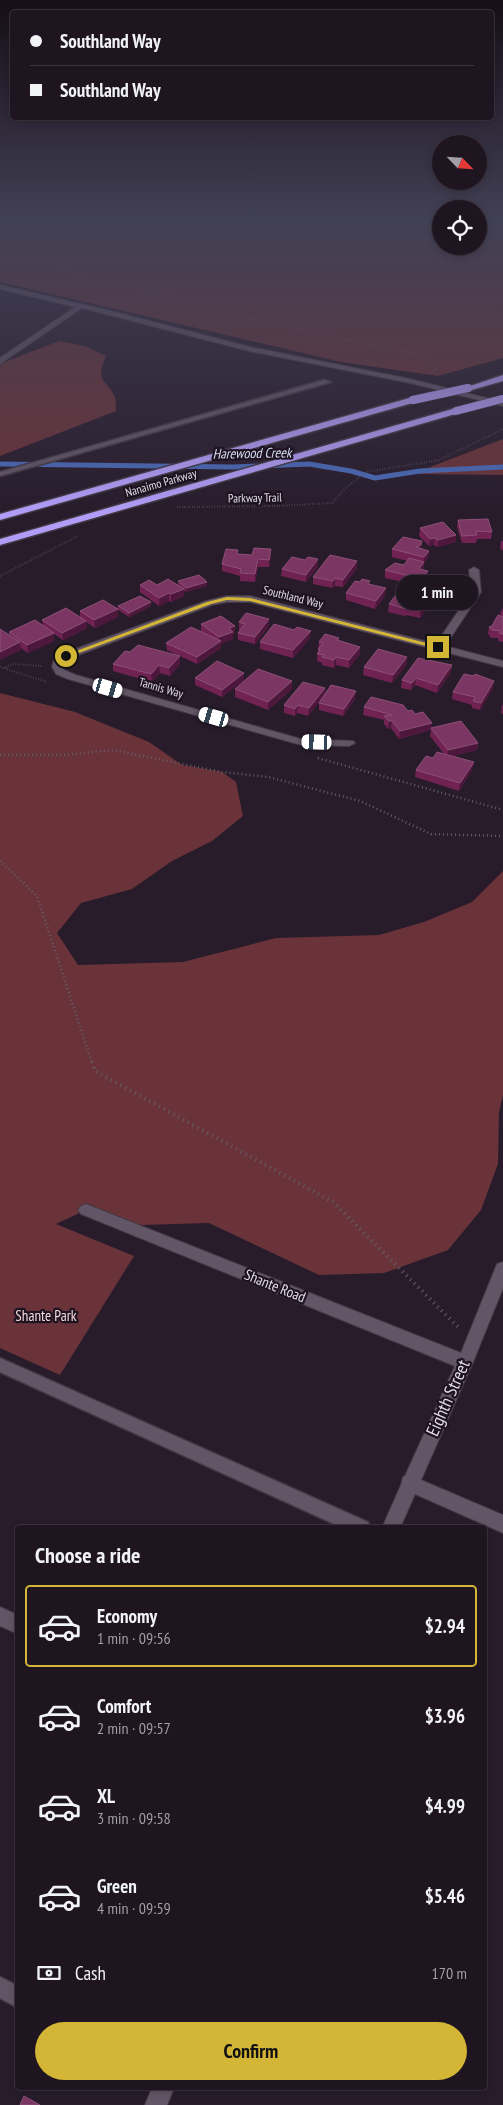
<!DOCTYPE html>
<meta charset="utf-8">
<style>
:root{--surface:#1e1520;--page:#2b222d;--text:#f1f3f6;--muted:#a19fa5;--line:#3c343e;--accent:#d3b635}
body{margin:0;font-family:"PT Sans Narrow",sans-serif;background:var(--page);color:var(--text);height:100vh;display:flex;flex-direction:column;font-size:19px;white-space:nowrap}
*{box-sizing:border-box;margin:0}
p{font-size:16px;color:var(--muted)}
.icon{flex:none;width:28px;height:28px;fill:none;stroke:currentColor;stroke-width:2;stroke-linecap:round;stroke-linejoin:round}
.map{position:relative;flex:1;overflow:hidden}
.drawer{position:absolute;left:15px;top:1525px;width:472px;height:565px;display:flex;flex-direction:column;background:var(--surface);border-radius:5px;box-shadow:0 2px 8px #0003,0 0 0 1px var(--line)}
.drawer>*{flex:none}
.top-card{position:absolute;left:10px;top:10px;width:484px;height:110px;border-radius:5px;box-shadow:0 2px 8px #0003,0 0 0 1px var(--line);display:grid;align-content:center;height:110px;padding:0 20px;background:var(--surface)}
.needle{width:32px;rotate:115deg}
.fabs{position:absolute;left:432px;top:135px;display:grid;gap:10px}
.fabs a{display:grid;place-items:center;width:55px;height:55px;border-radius:50%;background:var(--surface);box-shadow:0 2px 8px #0003,0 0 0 1px var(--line);font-size:25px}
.end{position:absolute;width:22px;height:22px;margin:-11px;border:6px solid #d3b635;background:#111;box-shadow:0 0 0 2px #111}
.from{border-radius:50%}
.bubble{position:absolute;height:35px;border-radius:18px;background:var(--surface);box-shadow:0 2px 8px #0003,0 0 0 1px var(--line);font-size:16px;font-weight:800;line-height:35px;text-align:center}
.car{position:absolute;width:15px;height:30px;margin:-15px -8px;border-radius:6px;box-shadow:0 0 4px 1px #0007;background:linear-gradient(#fff 24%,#345 0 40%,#fff 0 76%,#345 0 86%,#fff 0)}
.top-card b{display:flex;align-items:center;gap:18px;height:48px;font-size:19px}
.top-card b+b{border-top:1px solid var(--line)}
.top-card i{width:12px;height:12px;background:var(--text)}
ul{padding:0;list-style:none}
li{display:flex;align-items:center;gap:15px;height:82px;margin:0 10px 8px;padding:0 10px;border:2px solid transparent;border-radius:5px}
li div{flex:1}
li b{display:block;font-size:19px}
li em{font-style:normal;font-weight:800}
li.active{border-color:var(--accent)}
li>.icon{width:45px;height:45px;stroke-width:1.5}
h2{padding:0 20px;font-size:22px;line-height:60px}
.pay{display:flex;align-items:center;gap:12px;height:55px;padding:0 20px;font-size:19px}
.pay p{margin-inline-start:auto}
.action{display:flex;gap:10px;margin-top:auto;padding:10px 20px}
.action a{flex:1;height:58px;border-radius:30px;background:var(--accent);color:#111;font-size:20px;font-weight:800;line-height:58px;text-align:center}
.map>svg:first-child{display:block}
</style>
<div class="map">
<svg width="503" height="2105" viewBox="0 0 503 2105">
<rect width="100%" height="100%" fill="#281c2b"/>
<g fill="#693339">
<path d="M0,221H441V246H479V221H503V358L438,376L341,362L0,282Z"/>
<path d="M59,341L85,346L106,356C96,381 103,376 114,395C116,399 116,406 116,411L0,456V364Z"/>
<path d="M503,439V475L412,474Z"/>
<path d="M0,693L75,712L149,742L182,765L222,772L236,782L243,816L212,841L172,861L132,889L81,903L57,933L78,965L183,962L276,938L379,935L424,922L472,902L503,871V1095L499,1112L498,1164L481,1210L448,1250L384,1273L319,1275L209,1223L142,1225L86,1210L56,1224L134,1256L60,1375L0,1348Z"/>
</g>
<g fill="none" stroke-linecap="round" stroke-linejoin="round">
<path stroke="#4a69b6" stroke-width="5" d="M0,464L233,467L309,464L351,471L375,478L420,471L503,467"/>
<g stroke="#433945" stroke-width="3">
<g id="service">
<path d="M324,380L331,382L0,476V472Z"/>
<path d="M0,1358L368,1522L370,1528H343L0,1372Z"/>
<path d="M0,1977L18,1986V2008L0,1998Z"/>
</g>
</g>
<g stroke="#433945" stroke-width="2">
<g id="minor">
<path d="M0,285L115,312L250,347L410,379L503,402V406L410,383L249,351L82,308L0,364V358L75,307L0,289Z"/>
<path d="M474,567L479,570L481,592L445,646L503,661V667L250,602H227L212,605L70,658L63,662L64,670L76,675L301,739L353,741L355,743L349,746L301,745L68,679L56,674L52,667L54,659L62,654L206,601L227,596H250L436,644L471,592L469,570Z"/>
<path d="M86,1204L461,1353L495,1269L497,1264L503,1262V1288L473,1362L421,1480L503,1515V1533L415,1494L400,1528H382L401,1485L403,1477L405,1476L455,1366L81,1214L78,1210L81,1206Z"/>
<path d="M0,1607L18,1615V1634L0,1626Z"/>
<path d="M152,2088H174L167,2105H145Z"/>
</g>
</g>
<g stroke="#433945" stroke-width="3">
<g id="motorway">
<path d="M503,375V381L468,391L464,388Z"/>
<path d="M413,397L416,398V402L0,520V514Z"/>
<path d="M456,408L460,411L459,413L0,545V539Z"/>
</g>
</g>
<g stroke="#665c69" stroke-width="2" stroke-dasharray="0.5 2" stroke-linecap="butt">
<path d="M234,221L278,223L329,221"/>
<path d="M153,229L156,221"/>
<path d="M0,259L60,267L83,274L92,281L117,282L188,300L227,314L425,356L438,369L431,372"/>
<path d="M51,264L106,250L121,240L184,221"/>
<path d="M177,507L277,506L332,503L347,487L366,472L439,460L503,429"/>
<path d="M0,576L78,536"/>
<path d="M0,667L47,682"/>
<path d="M4,668L13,664L42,666"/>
</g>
<g stroke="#665c69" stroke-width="2.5" stroke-dasharray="1 3" stroke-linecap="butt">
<path d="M0,755H63L113,750L222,772L268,777L360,801L431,834L503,836"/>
<path d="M318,758L503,810"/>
<path d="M0,861L37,896L92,1063"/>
</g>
<path stroke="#665c69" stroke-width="4" stroke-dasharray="1 4.5" stroke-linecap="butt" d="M92,1062L95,1071L333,1202L460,1329"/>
<use href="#service" fill="#625565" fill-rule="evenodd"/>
<use href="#minor" fill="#625565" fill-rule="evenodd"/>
<use href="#motorway" fill="#b19df7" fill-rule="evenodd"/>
<g stroke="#433945" stroke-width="9" stroke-linecap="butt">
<g id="motorway-bridge">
<path d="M413,400L468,388"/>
<path d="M456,411L502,399"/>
</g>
</g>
<use href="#motorway-bridge" stroke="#b19df7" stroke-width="8"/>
</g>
<g fill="#702353">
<path d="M458,520L492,532L491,539H477L476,543H462L457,527Z"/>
<path d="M420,528L456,535V542L437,547L434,545L429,546L419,536Z"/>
<path d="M501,541H503V550L500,549Z"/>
<path d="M271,549V556L269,567H258L255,582L240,581V576L222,571V564L238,554L252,555Z"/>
<path d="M392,549H421L429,551L428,558L424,563L423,570L428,571L427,578L421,586L385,578V570L404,565L408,561L392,557Z"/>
<path d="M318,559V567L306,582L281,576L282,569L305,560Z"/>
<path d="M357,561V568L343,587L335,586L332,588L313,584V577Z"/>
<path d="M178,581L207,586L186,592L184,590V596L171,602L169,601L159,606L140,592V585L180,586L178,585Z"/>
<path d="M370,585L385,596L375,609L346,600V593Z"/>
<path d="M422,593L421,596L429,606L420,618L406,615L405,616L388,612L389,604Z"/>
<path d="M151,602V606L129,617L118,610V606Z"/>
<path d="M503,608V642L498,641V638H491L488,634L489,627L492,626L500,616L501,611Z"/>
<path d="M118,609V617L95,628L86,622L87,628L63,640L54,634V641L28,653L21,648V650L0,659V629L9,635V632L43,626L42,620L80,617V611Z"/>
<path d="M239,622L269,626L255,644L238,640V633L240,630H239Z"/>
<path d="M201,624L235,633L233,634V639L221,644V648L197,664L180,656V664L170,676L160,673L152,682L113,671V664L130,652L179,656L167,650L166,643L201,632Z"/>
<path d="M310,638L293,658L260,649V642Z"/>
<path d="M339,638V641L360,647V654L349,668L336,665L334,668L322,665V663L317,661L319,642Z"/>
<path d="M407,664L392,683L363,675L364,667Z"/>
<path d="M452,665L451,672L437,693L415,685L411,690L401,688L402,680Z"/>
<path d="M195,678L244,680L222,697L195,685Z"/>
<path d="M325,688V695L355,699L343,716L319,710V703L321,699L308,716L297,713L295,716L284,713V705Z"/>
<path d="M493,688L480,710L472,708V705L452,699L453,692Z"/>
<path d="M235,689H292L268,710L235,697Z"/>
<path d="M503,704V714L501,713L502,706Z"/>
<path d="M364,707L408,711L415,714L431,728L478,743L477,750L453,756L474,762L472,770L459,791L415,777L416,770L433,758L444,754L430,736L431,730L399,739L391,728L388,729L384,724V720L363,715Z"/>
</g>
<g fill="#4e183c">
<path d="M456,535V542L437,547L438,540Z"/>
<path d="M435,538L434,545L429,546L430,539Z"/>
<path d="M422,541L421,549L416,547Z"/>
<path d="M271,549V556L269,567V560Z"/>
<path d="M429,551L428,558L424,563L423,569H419L423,564L424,557Z"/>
<path d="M258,559V567L255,582V574Z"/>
<path d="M318,559V567L306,582V575Z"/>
<path d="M357,561V568L343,587V580Z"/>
<path d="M428,571L427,578L421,586V579Z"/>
<path d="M335,578V586L332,588L333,581Z"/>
<path d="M207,582V586L186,592V588Z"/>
<path d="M386,588L385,596L375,609L376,601Z"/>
<path d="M184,589V596L171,602V594Z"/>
<path d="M169,593V601L159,606V598Z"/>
<path d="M430,598L429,606L420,618V611Z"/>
<path d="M151,602V606L129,617V613Z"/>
<path d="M118,609V617L95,628L94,620Z"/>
<path d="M269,619V626L255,644V637Z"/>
<path d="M86,621L87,628L63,640L62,633Z"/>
<path d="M235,626V633L233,634V639L221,644V648L197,664V657L219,642V637L229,628Z"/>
<path d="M311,631L310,638L293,658V650Z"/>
<path d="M54,633V641L28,653L27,645Z"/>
<path d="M20,642L21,650L0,660V652Z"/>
<path d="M360,647V654L349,668V660Z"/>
<path d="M180,656V664L170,676L169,668Z"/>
<path d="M336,657V665L334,668V660Z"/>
<path d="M407,657V664L392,683L393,675Z"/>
<path d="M159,665L160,673L152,682L151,674Z"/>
<path d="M452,665L451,672L437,693L438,685Z"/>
<path d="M244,673V680L222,697V690Z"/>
<path d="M416,678L415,685L411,690L412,683Z"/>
<path d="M292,681V689L268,710V702Z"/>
<path d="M494,681L493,688L480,710L481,703Z"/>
<path d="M325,688V695L308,716L309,708Z"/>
<path d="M356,691L355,699L343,716L344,709Z"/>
<path d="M298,705L297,713L295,716V709Z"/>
<path d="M389,721H392L391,728L388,729Z"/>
<path d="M432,723L431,730L399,739L400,731Z"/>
<path d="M478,743L477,750L447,758L448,750Z"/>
<path d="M474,762L472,770L459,791L460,783Z"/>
</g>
<g fill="#7c3663" stroke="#8c5077">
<path d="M488,519L492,532L476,531L477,535L462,536L458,520Z"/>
<path d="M443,522L456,535L438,540L435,538L430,539L420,528Z"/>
<path d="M403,537L422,541L421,545L416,547L429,551L424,557L392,549Z"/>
<path d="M254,548L271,549L269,560L258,559L255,574L240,573L241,569L222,564L226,549L238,550L237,554L252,555Z"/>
<path d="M330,555L357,561L343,580L335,578L333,581L313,577Z"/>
<path d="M292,557L305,560L308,557L318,559L306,575L282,569Z"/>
<path d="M409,558L424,562L419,569L428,571L421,579L385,570L395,563L404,565Z"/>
<path d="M199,575L207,582L186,588L178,581Z"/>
<path d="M168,579L184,589L171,594L169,593L159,598L140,585L149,580L157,585Z"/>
<path d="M362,579L370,581L368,584L386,588L376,601L346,593L355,581L360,582Z"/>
<path d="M401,588L422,593L420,596L430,598L420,611L407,607L406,609L389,604Z"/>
<path d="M140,596L151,602L129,613L118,606Z"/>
<path d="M103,600L118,609L94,620L80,611Z"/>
<path d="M66,608L86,621L62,633L42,620Z"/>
<path d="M246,613L269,619L255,637L238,633L245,624L239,622Z"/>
<path d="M498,615L503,617V634L499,633L501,631L492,630L489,627L492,626Z"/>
<path d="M221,616L235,626L229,628L233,632L219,637L201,624Z"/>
<path d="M35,620L54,633L27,645L9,632Z"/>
<path d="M274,624L294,630L297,627L311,631L293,650L260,642Z"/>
<path d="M191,627L221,641L197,657L166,643Z"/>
<path d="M0,629L20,642L0,652Z"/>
<path d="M325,634L339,638L337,640L360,647L349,660L336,657L334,660L322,657L324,655L317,654L320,650L318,649L323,643L319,642Z"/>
<path d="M138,645L180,656L169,668L159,665L151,674L113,664L125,651L130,652Z"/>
<path d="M378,649L407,657L393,675L364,667Z"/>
<path d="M418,658L452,665L438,685L416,678L412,683L402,680Z"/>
<path d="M217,661L244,673L222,690L195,678Z"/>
<path d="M258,669L292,681L268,702L235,689Z"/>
<path d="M464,674L474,676L475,674L494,681L481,703L473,701L475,697L453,692Z"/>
<path d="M303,682L325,688L309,708L298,705L295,709L284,705Z"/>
<path d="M331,685L356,691L344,709L319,703Z"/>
<path d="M371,697L403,705L408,711L412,710L415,714L423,712L432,723L400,731L392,721H389L384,716L392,715L364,707Z"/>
<path d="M461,721L478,743L448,750L431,728Z"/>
<path d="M437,752L474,762L460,783L416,770L426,756L433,758Z"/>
<path d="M24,2096L40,2105H20Z"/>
</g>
<linearGradient id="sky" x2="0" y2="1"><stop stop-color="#160f18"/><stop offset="0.43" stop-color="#424055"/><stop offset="1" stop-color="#424055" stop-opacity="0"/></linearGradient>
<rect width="503" height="516" fill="url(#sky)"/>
<path fill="#d3b635" d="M227,597L250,598L442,647L438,649L250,601L227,600L211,604L68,657L63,656L207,602Z"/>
<g text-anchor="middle" stroke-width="4.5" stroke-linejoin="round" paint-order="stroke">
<g font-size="12" fill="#e2dae4" stroke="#1e1321">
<text transform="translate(161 483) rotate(-16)" y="4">Nanaimo Parkway</text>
<text transform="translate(255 498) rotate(-1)" y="4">Parkway Trail</text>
<text transform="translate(293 597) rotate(14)" y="4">Southland Way</text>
<text transform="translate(161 688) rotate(16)" y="4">Tannis Way</text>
</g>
<g font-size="14" font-style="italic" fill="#d5dff4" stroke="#1e1321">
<text transform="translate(252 453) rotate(-1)" y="5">Harewood Creek</text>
</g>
<g font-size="15" fill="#e2dae4" stroke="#1e1321">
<text transform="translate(275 1286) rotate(22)" y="5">Shante Road</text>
</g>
<g font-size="15" fill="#f5d9da" stroke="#1e1321">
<text x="46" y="1321">Shante Park</text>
</g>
<g font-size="18" fill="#e2dae4" stroke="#1e1321">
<text transform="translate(448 1398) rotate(-66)" y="6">Eighth Street</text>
</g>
</g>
</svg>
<div class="fabs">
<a><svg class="needle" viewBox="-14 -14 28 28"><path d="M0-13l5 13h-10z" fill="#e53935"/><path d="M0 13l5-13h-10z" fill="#a19fa5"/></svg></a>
<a><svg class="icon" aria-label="locate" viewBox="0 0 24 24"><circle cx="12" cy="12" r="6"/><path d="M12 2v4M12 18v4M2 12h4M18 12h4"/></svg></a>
</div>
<i class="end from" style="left:66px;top:656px"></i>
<i class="end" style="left:438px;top:647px"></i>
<div class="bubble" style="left:396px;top:575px;width:82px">1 min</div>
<i class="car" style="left:108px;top:688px;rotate:106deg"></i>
<i class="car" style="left:214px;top:717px;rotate:286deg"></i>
<i class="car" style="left:317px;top:742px;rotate:272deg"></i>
<div class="top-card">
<b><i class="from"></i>Southland Way</b>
<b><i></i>Southland Way</b>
</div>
<section class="drawer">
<h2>Choose a ride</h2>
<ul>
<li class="active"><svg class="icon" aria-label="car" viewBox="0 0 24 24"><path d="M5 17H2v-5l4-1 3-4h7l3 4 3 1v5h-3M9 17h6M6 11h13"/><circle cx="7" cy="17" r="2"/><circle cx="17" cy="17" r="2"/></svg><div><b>Economy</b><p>1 min · 09:56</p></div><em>$2.94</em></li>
<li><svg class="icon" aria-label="car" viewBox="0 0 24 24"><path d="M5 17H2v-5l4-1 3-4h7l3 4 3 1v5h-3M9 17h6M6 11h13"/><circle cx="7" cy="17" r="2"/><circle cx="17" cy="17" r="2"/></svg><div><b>Comfort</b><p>2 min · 09:57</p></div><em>$3.96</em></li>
<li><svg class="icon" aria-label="car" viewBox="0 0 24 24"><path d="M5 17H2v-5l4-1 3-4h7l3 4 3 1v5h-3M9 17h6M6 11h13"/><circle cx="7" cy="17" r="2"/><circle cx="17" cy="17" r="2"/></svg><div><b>XL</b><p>3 min · 09:58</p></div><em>$4.99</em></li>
<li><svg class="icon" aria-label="car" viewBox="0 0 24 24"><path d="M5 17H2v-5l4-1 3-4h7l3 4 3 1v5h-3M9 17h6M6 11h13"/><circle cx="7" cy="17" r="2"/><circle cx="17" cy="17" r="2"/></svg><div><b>Green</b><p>4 min · 09:59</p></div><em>$5.46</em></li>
</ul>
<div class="pay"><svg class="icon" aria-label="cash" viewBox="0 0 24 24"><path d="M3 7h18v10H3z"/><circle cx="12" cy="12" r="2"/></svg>Cash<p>170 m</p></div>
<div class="action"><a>Confirm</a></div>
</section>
</div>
